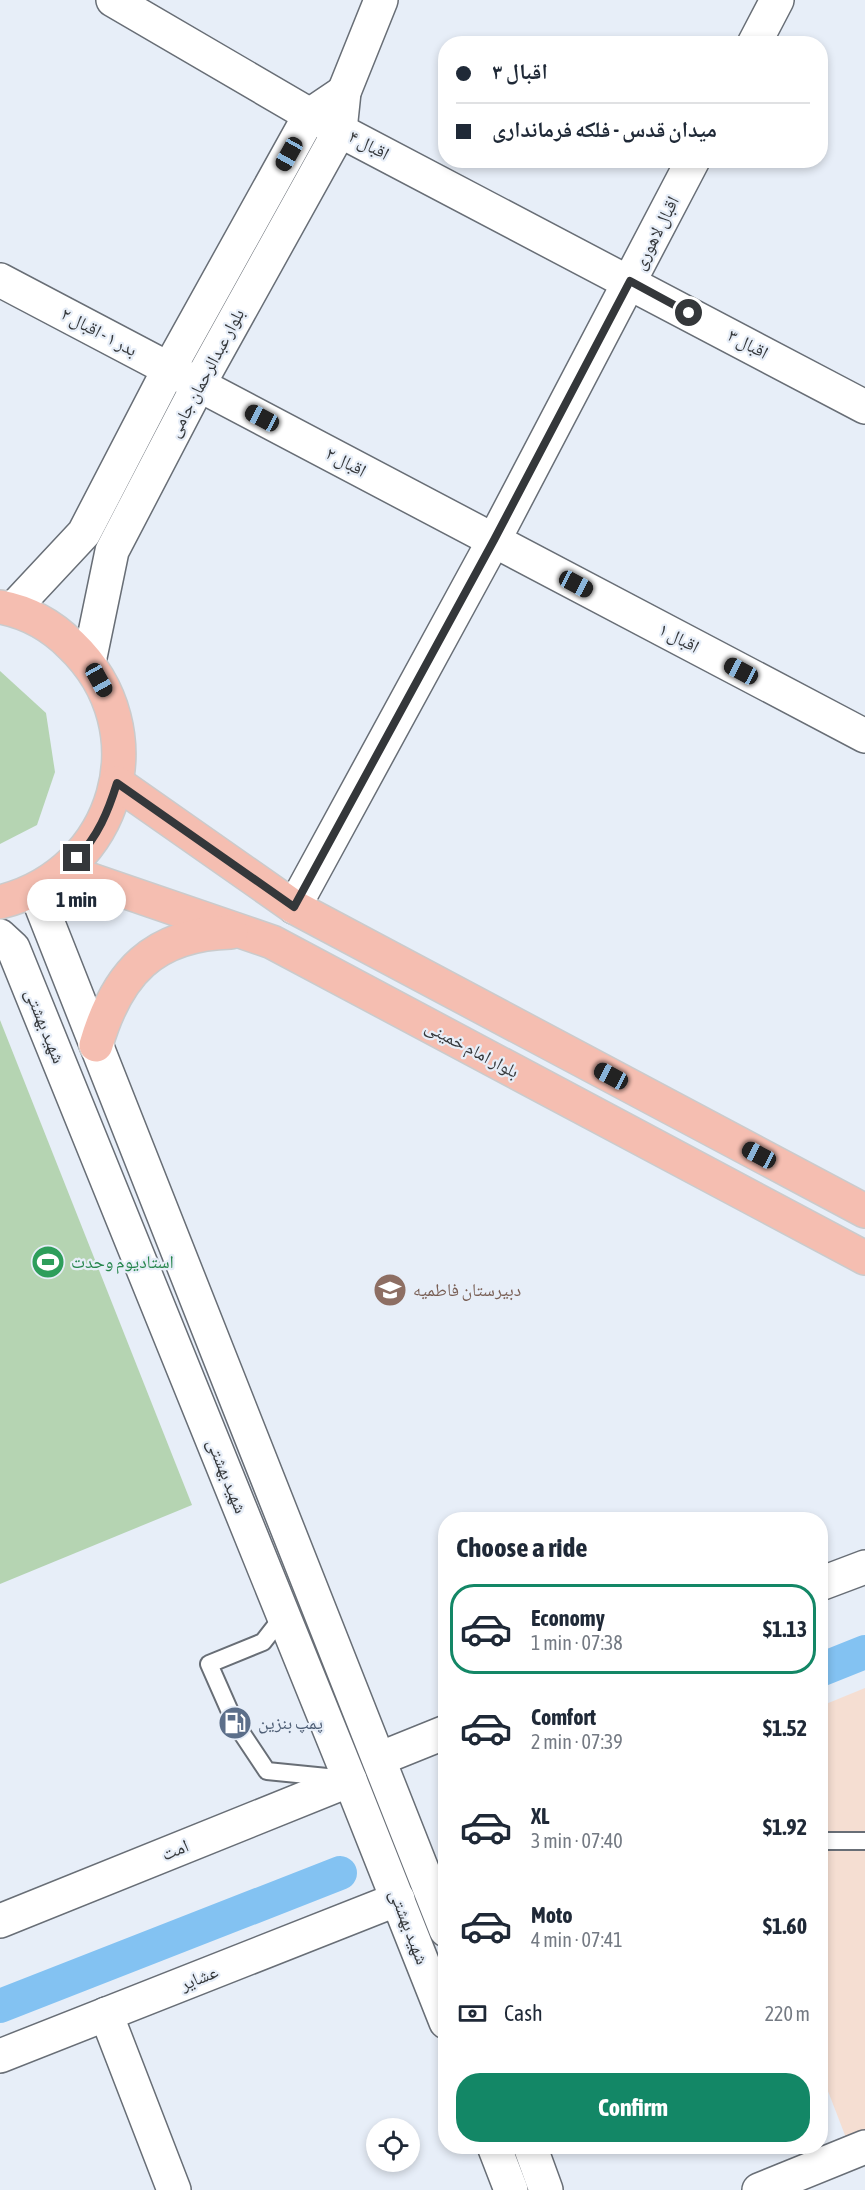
<!DOCTYPE html>
<meta charset="utf-8">
<style>
:root{--surface:#fff;--page:#f6f6f7;--text:#1f2937;--muted:#747a83;--line:#e0e1e3;--accent:#138766}
body{margin:0;font-family:"Asap Condensed","Noto Naskh Arabic",sans-serif;background:var(--page);color:var(--text);height:100vh;display:flex;flex-direction:column;font-size:22px;white-space:nowrap}
*{box-sizing:border-box;margin:0}
p{font-size:20px;color:var(--muted)}
.icon{flex:none;width:33px;height:33px;fill:none;stroke:currentColor;stroke-width:2;stroke-linecap:round;stroke-linejoin:round}
.map{position:relative;flex:1;overflow:hidden}
.panel{position:absolute;left:438px;top:1512px;width:390px;height:642px;display:flex;flex-direction:column;background:var(--surface);border-radius:24px;box-shadow:0 3px 9px #0003}
.panel>*{flex:none}
.guide{position:absolute;left:438px;top:36px;width:390px;height:132px;border-radius:24px;box-shadow:0 3px 9px #0003;display:grid;align-content:center;height:132px;padding:0 18px;background:var(--surface)}
.controls{position:absolute;left:366px;top:2118px;display:grid;gap:12px}
.controls a{display:grid;place-items:center;width:54px;height:54px;border-radius:50%;background:var(--surface);box-shadow:0 3px 9px #0003;font-size:30px}
.end{position:absolute;width:27px;height:27px;margin:-14px;border:8px solid #34373a;background:#fff;box-shadow:0 0 0 3px #fff}
.from{border-radius:50%}
.bubble{position:absolute;height:42px;border-radius:21px;background:var(--surface);box-shadow:0 3px 9px #0003;font-size:20px;font-weight:700;line-height:42px;text-align:center}
.car{position:absolute;width:18px;height:36px;margin:-18px -9px;border-radius:8px;box-shadow:0 0 4px 2px #0007;background:linear-gradient(#222 24%,#8ab4d8 0 40%,#222 0 76%,#8ab4d8 0 86%,#222 0)}
.guide b{display:flex;align-items:center;gap:21px;height:57px;font-size:22px}
.guide b+b{border-top:2px solid var(--line)}
.guide i{width:15px;height:15px;background:var(--text)}
ul{padding:0;list-style:none}
li{display:flex;align-items:center;gap:18px;height:90px;margin:0 12px 9px;padding:0 6px;border:3px solid transparent;border-radius:24px}
li div{flex:1}
li b{display:block;font-size:22px}
li em{font-style:normal;font-weight:700}
li.selected{border-color:var(--accent)}
li>.icon{width:54px;height:54px;stroke-width:1.5}
h2{padding:0 18px;font-size:27px;line-height:72px}
.pay{display:flex;align-items:center;gap:15px;height:66px;padding:0 18px;font-size:22px}
.pay p{margin-inline-start:auto}
.primary-button{display:flex;gap:12px;margin-top:auto;padding:12px 18px}
.primary-button a{flex:1;height:69px;border-radius:24px;background:var(--accent);color:#fff;font-size:24px;font-weight:700;line-height:69px;text-align:center}
.map>svg:first-child{display:block}
</style>
<div class="map">
<svg width="865" height="2190" viewBox="0 0 865 2190">
<rect width="100%" height="100%" fill="#e7eef8"/>
<path fill="#f5ded2" d="M865,1688V2137L848,2143L821,2073V1706Z"/>
<g fill="#b5d4b2">
<path d="M0,671L46,713L55,772L37,825L0,844Z"/>
<path d="M0,1020L192,1505L0,1584Z"/>
</g>
<g fill="none" stroke-linecap="round" stroke-linejoin="round">
<g stroke="#83c2f2" stroke-width="34">
<path d="M820,1670L865,1652"/>
<path d="M0,2006L340,1873"/>
</g>
<g stroke="#686e76" stroke-width="20">
<g id="service">
<path d="M284,1615L263,1642L209,1664L235,1723L267,1771L337,1778"/>
<path d="M820,1841H865"/>
</g>
</g>
<g stroke="#686e76" stroke-width="36">
<g id="minor">
<path d="M113,0L310,115L865,407"/>
<path d="M754,44L777,0"/>
<path d="M0,280L865,736"/>
<path d="M294,907L494,540L693,160"/>
<path d="M820,1584L865,1567"/>
<path d="M379,1759L446,1732"/>
<path d="M0,1921L350,1780"/>
<path d="M106,2014L174,2190"/>
<path d="M0,2056L398,1899"/>
<path d="M759,2190L865,2147"/>
</g>
</g>
<g stroke="#686e76" stroke-width="36">
<g id="tertiary">
<path d="M13,609L84,533L169,369L310,115L344,92"/>
<path d="M89,662L112,551L199,384L340,130L344,92L381,0"/>
</g>
</g>
<g stroke="#686e76" stroke-width="36">
<g id="secondary">
<path d="M35,890L446,1930"/>
<path d="M0,936L13,948L350,1780L446,2022"/>
<path d="M494,2146L511,2190"/>
<path d="M530,2146L546,2190"/>
</g>
</g>
<g stroke="#cacbcc" stroke-width="36">
<g id="primary">
<path d="M0,607C27,612 52,626 71,645C160,730 118,873 0,902"/>
<path d="M117,783L294,907L865,1211"/>
<path d="M65,871L272,942L865,1258"/>
<path d="M96,1045C117,973 153,934 231,932"/>
</g>
</g>
<use href="#service" stroke="#fff" stroke-width="16"/>
<use href="#minor" stroke="#fff" stroke-width="33"/>
<use href="#tertiary" stroke="#fff" stroke-width="33"/>
<use href="#secondary" stroke="#fff" stroke-width="33"/>
<use href="#primary" stroke="#f5beb1" stroke-width="33"/>
</g>
<g fill="none" stroke-linecap="round" stroke-linejoin="round">
<path stroke="#34373a" stroke-width="8" d="M77,858C98,836 108,812 117,783L294,907L494,540L630,281L689,313"/>
</g>
<defs>
<g id="stadium-disc" transform="scale(1.725)"><circle r="9.5" fill="#2e9e5b" stroke="#e7eef8"/><path d="M0-5a6.5 5 0 1 0 0 10a6.5 5 0 1 0 0-10ZM-3.5-1.8h7v3.6h-7Z" fill="#fff"/></g>
<g id="school-disc" transform="scale(1.725)"><circle r="9.5" fill="#8d6e63" stroke="#e7eef8"/><path d="M0-5L7-2L0 1L-7-2ZM-4 1L0 2.5L4 1V4Q0 6-4 4Z" fill="#fff"/></g>
<g id="fuel-disc" transform="scale(1.725)"><circle r="9.5" fill="#5c6f8a" stroke="#e7eef8"/><path d="M-5.5-6h7V0h2V4h1.3V-2.5L3-4.5l.8-.8L6-3V5H2.5V1h-1V6h-7ZM-4.2-4.7v3.2H.2V-4.7Z" fill="#fff"/></g>
</defs>
<g fill-rule="evenodd">
<use href="#stadium-disc" x="48" y="1262"/>
<use href="#school-disc" x="390" y="1290"/>
<use href="#fuel-disc" x="235" y="1723"/>
</g>
<g text-anchor="middle" stroke-width="4.5" stroke-linejoin="round" paint-order="stroke">
<g font-size="18" fill="#34373a" stroke="#e7eef8">
<text transform="translate(369 145) rotate(28)" y="6">اقبال ۴</text>
<text transform="translate(656 233) rotate(-63)" y="6">اقبال لاهوری</text>
<text transform="translate(99 332) rotate(28)" y="6">بدر ۱ - اقبال ۲</text>
<text transform="translate(748 344) rotate(28)" y="6">اقبال ۳</text>
<text transform="translate(206 373) rotate(-62)" y="6">بلوار عبدالرحمان جامی</text>
<text transform="translate(346 462) rotate(28)" y="6">اقبال ۲</text>
<text transform="translate(679 638) rotate(28)" y="6">اقبال ۱</text>
<text transform="translate(45 1026) rotate(68)" y="6">شهید بهشتی</text>
<text transform="translate(472 1049) rotate(28)" y="6">بلوار امام خمینی</text>
<text transform="translate(227 1476) rotate(68)" y="6">شهید بهشتی</text>
<text transform="translate(175 1850) rotate(-22)" y="6">امت</text>
<text transform="translate(409 1927) rotate(69)" y="6">شهید بهشتی</text>
<text transform="translate(199 1978) rotate(-22)" y="6">عشایر</text>
</g>
<g font-size="18" fill="#27864d" stroke="#e7eef8" text-anchor="start">
<text x="71" y="1268">استادیوم وحدت</text>
</g>
<g font-size="18" fill="#785e54" stroke="#e7eef8" text-anchor="start">
<text x="413" y="1296">دبیرستان فاطمیه</text>
</g>
<g font-size="18" fill="#4e5e75" stroke="#e7eef8" text-anchor="start">
<text x="258" y="1729">پمپ بنزین</text>
</g>
</g>
</svg>
<div class="controls">
<a><svg class="icon" aria-label="locate" viewBox="0 0 24 24"><circle cx="12" cy="12" r="6"/><path d="M12 2v4M12 18v4M2 12h4M18 12h4"/></svg></a>
</div>
<i class="end from" style="left:689px;top:313px"></i>
<i class="end" style="left:77px;top:858px"></i>
<div class="bubble" style="left:27px;top:879px;width:99px">1 min</div>
<i class="car" style="left:289px;top:154px;rotate:209deg"></i>
<i class="car" style="left:262px;top:418px;rotate:298deg"></i>
<i class="car" style="left:576px;top:584px;rotate:118deg"></i>
<i class="car" style="left:741px;top:671px;rotate:298deg"></i>
<i class="car" style="left:99px;top:680px;rotate:151deg"></i>
<i class="car" style="left:611px;top:1076px;rotate:298deg"></i>
<i class="car" style="left:759px;top:1155px;rotate:298deg"></i>
<div class="guide">
<b><i class="from"></i>اقبال ۳</b>
<b><i></i>میدان قدس - فلکه فرمانداری</b>
</div>
<section class="panel">
<h2>Choose a ride</h2>
<ul>
<li class="selected"><svg class="icon" aria-label="car" viewBox="0 0 24 24"><path d="M5 17H2v-5l4-1 3-4h7l3 4 3 1v5h-3M9 17h6M6 11h13"/><circle cx="7" cy="17" r="2"/><circle cx="17" cy="17" r="2"/></svg><div><b>Economy</b><p>1 min · 07:38</p></div><em>$1.13</em></li>
<li><svg class="icon" aria-label="car" viewBox="0 0 24 24"><path d="M5 17H2v-5l4-1 3-4h7l3 4 3 1v5h-3M9 17h6M6 11h13"/><circle cx="7" cy="17" r="2"/><circle cx="17" cy="17" r="2"/></svg><div><b>Comfort</b><p>2 min · 07:39</p></div><em>$1.52</em></li>
<li><svg class="icon" aria-label="car" viewBox="0 0 24 24"><path d="M5 17H2v-5l4-1 3-4h7l3 4 3 1v5h-3M9 17h6M6 11h13"/><circle cx="7" cy="17" r="2"/><circle cx="17" cy="17" r="2"/></svg><div><b>XL</b><p>3 min · 07:40</p></div><em>$1.92</em></li>
<li><svg class="icon" aria-label="car" viewBox="0 0 24 24"><path d="M5 17H2v-5l4-1 3-4h7l3 4 3 1v5h-3M9 17h6M6 11h13"/><circle cx="7" cy="17" r="2"/><circle cx="17" cy="17" r="2"/></svg><div><b>Moto</b><p>4 min · 07:41</p></div><em>$1.60</em></li>
</ul>
<div class="pay"><svg class="icon" aria-label="cash" viewBox="0 0 24 24"><path d="M3 7h18v10H3z"/><circle cx="12" cy="12" r="2"/></svg>Cash<p>220 m</p></div>
<div class="primary-button"><a>Confirm</a></div>
</section>
</div>
